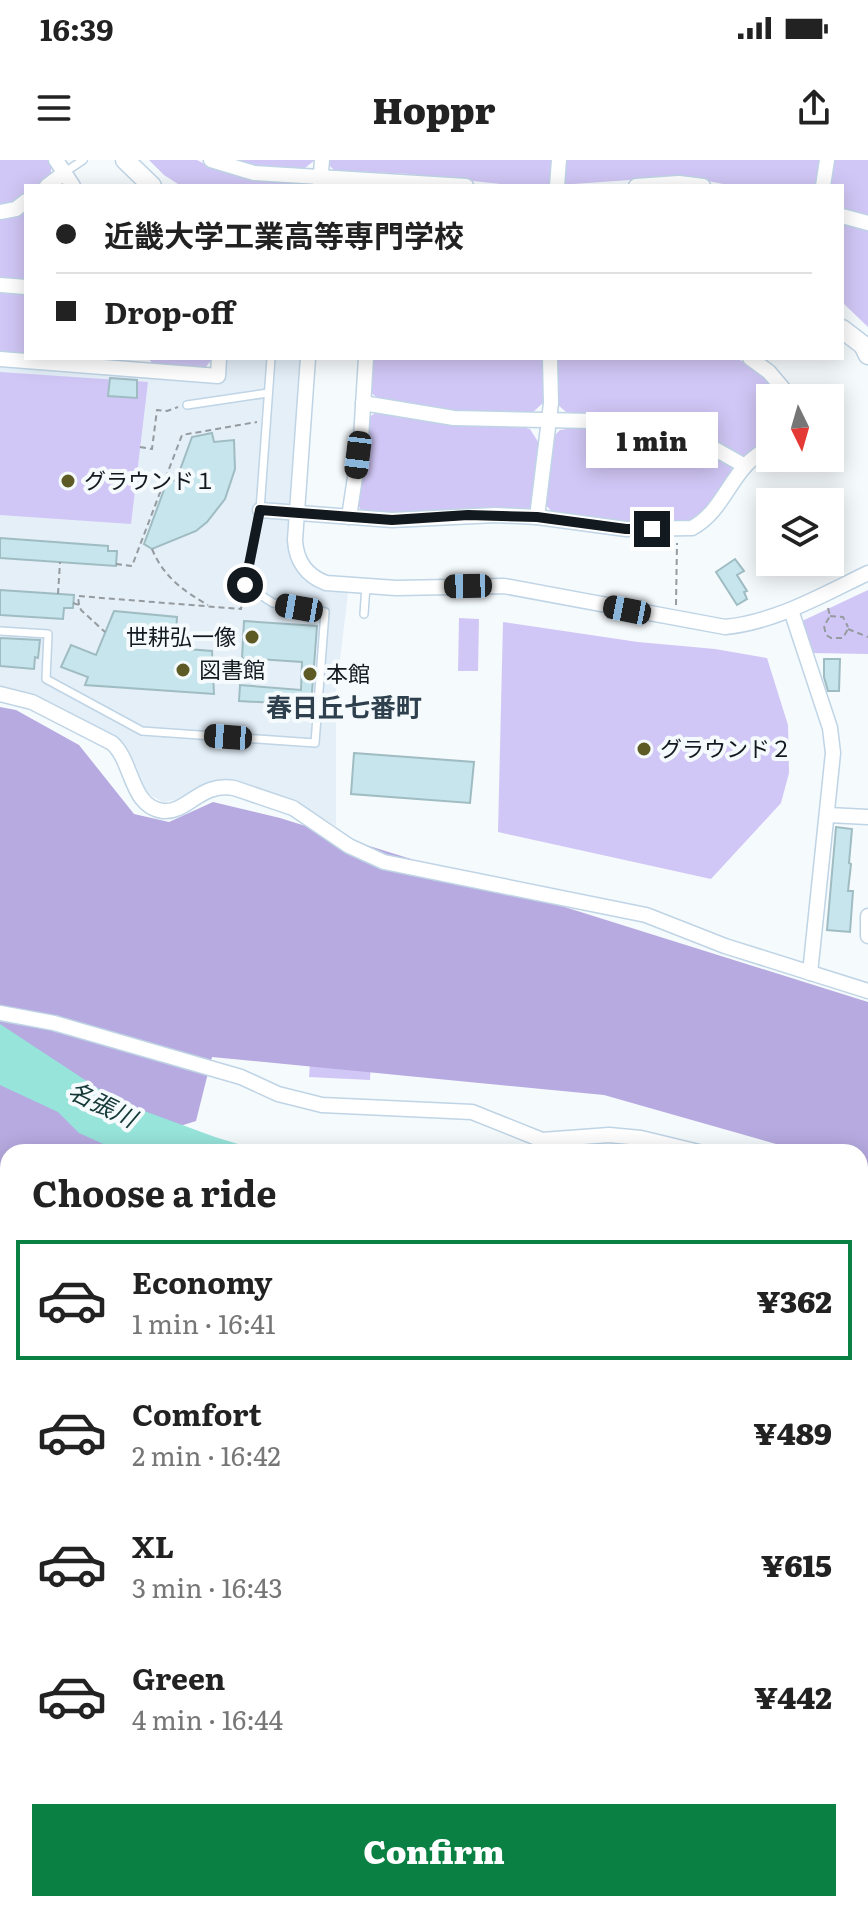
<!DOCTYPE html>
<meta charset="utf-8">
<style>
:root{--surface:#fff;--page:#f2f2f2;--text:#222;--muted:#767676;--line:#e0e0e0;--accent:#0b8043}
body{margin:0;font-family:Literata,"Noto Sans JP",serif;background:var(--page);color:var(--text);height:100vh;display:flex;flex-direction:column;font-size:30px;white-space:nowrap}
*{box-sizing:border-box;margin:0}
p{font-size:26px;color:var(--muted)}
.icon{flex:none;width:44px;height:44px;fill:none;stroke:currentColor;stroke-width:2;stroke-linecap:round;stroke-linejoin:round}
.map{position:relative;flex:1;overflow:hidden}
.details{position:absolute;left:0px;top:984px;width:868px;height:768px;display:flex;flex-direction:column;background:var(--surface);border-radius:24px 24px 0 0;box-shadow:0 4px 20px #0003}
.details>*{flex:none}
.banner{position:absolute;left:24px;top:24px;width:820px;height:176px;border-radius:0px;box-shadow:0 4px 20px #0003;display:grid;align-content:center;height:176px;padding:0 32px;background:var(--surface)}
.needle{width:52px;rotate:175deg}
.controls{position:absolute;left:756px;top:224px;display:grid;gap:16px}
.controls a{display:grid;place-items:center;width:88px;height:88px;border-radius:0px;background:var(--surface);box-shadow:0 4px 20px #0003;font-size:40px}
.end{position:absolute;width:36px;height:36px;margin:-18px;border:10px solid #12191f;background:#fff;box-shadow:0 0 0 4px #fff}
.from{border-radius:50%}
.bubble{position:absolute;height:56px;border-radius:0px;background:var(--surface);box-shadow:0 4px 20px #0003;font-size:26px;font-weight:800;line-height:56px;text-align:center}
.car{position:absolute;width:24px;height:48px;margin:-24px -12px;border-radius:10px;box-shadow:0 0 6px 2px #0007;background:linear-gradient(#222 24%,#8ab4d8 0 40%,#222 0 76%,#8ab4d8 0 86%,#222 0)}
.banner b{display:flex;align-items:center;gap:28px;height:76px;font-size:30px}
.banner b+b{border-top:2px solid var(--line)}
.banner i{width:20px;height:20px;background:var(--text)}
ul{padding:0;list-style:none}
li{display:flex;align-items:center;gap:24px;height:120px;margin:0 16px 12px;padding:0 16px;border:4px solid transparent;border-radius:0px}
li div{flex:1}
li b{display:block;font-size:30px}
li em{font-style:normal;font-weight:800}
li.selected{border-color:var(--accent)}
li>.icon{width:72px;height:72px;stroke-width:1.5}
h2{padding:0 32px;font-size:36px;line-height:96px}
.cta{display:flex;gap:16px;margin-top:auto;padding:16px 32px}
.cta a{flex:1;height:92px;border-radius:0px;background:var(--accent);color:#fff;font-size:32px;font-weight:800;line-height:92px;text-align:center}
.status{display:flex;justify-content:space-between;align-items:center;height:56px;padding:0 40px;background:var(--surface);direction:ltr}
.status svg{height:22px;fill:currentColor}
header{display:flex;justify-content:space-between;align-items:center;height:104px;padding:0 32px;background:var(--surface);font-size:36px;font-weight:800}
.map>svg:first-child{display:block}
</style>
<div class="status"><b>16:39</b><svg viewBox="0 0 49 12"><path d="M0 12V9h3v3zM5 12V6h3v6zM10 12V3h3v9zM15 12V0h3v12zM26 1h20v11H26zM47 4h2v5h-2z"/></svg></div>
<header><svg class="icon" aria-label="menu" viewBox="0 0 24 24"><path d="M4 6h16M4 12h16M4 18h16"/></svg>Hoppr<svg class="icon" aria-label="share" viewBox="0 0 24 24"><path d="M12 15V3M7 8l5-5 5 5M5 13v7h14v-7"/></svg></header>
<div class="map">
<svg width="868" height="1752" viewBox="0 0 868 1752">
<rect width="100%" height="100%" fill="#f5fafd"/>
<path fill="#e4eff8" d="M224,198H301L287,375L289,391L294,406L304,420L324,430L348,433L336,533V666L293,640L233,621H215L175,640L163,642L147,633L126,588L115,577L50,542L19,530L0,526V206L221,223Z"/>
<g fill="#d1c7f6">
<path d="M0,0H48L52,5L50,17L36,26H26V33L11,43L0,46Z"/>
<path d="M149,0H197L214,9L247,19L307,21L311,26H181L164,15Z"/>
<path d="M229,0H315L305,8L256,7Z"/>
<path d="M329,0H557L555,26H518L409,14L334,10L328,4Z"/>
<path d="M562,0H820L817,26H733L698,19L658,18L559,25Z"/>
<path d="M835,0H868V56L842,51V26H830Z"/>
<path d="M26,49V121L0,120V59L11,57Z"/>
<path d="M842,63L868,70V167L842,142Z"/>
<path d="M0,132L26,134V195L0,193Z"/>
<path d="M148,198H213L205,208L153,204Z"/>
<path d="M370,198H544V242L531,254C502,253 383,253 370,231Z"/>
<path d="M556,198H737L764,216L784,238H770V279L751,295L744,296L697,272L566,252L557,244Z"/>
<path d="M0,212L148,222L131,364L0,355Z"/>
<path d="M377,252L468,265L517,266L530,269L540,285L531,348L393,354L360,349L357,342L369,257Z"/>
<path d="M587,266C623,268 661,268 694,284C707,291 720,299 732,307L728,323L698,358L686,364H627L552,352L546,345L554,276L560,270Z"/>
<path d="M868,430V494L811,493L800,462Z"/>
<path d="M459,458L479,459L478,511H458Z"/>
<path d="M503,462L638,482L715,489L767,498L788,565L789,613L781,643L711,719L498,672Z"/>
<path d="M372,879L370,920L309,917L311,890Z"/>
</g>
<g fill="#b6aae0">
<path d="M0,547L16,550L79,585L134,654L169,662L213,642L280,658L868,842V1010L860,1008V992H804L604,935L212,897L196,961L114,987L134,992H8V1433L5,1497L8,1509V1641L0,1650Z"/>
<path d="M860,1203L868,1204V1408L860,1403Z"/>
</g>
<g fill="#97e4db">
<path d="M0,864L117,941L215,977L264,992H121L79,973L58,952L0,925Z"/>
<path d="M860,1138L868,1139V1201H860Z"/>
</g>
<g fill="#c7e5ec" stroke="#a0bcc3" stroke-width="2">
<path d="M110,218L137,220V238L108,236Z"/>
<path d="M212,273L214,282L234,280L235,309L225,339L207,362L196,371L152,389L144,384L168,319L176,321L192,277Z"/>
<path d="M0,378L108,386V391H117L116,406L0,398Z"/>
<path d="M735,399L744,411L737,415L747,431L744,432L747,439L737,445L716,412Z"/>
<path d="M0,430L74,435L73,448H64L63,459L0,455Z"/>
<path d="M114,451L177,457L175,488L212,491L214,534L85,525L88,517L61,507L71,485L96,495Z"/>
<path d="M244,461L317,466L311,545L239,541L240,525L301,530L302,502L242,498Z"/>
<path d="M0,478L40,480L38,498L35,497L34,509L0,506Z"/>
<path d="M824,499H840L839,531H828L824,517Z"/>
<path d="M354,593L474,602L470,643L351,634Z"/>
<path d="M836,667L852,669L849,703L851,704L848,731H853L850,772L827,770Z"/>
</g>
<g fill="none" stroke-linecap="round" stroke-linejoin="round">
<g stroke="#bfd4e5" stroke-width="10">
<g id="service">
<path d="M65,12L83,0"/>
<path d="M187,245L268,233"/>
<path d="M364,454L366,426"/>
<path d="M0,471L48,474L46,519L142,571L315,583L325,452L273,443L245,425L260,350L271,198"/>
</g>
</g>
<g stroke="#bfd4e5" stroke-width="17">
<g id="minor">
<path d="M56,0L73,26"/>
<path d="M211,0L254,13L466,26"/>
<path d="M47,26L64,13"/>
<path d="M320,26L322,0"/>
<path d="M557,26L559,0"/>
<path d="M636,26L679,23L703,26"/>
<path d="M823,26L827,0"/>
<path d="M0,52L16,49L26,41"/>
<path d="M842,56L868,63"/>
<path d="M0,125L26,127"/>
<path d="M308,198L295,380C296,401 307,416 326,423L396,428L504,426L725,467C776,462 822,435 868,413"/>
<path d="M750,198L769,212L791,238"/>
<path d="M0,199L218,216L219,198"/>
<path d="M363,243L454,258L640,262L692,276L745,306"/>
<path d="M260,350L392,360L496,355L537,357L626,369L692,368C718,354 727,326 745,306C752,298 762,292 770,286"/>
<path d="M349,357L361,278L366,198"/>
<path d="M537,357L551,243L550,198"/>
<path d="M791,450L830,568L833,593L810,813"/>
<path d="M0,534L32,542L112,583C133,601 130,647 163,651C188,653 200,622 234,628L293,648L349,686L384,702L646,755L725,786L868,831"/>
<path d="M828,655L868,657"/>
<path d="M868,756V776"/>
<path d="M0,853L54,863L241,917L278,934L322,945L472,952L542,980L609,975L641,978L699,992"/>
<path d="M860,1035L868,1037"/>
<path d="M860,1457L868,1462"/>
<path d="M860,1550L868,1555"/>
<path d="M860,1672L868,1660"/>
<path d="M0,1738L15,1752"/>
<path d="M68,1744L80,1752"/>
<path d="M224,1744L237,1752"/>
<path d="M380,1744L392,1752"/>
<path d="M690,1744L702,1752"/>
<path d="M501,1752L506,1744"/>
<path d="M601,1752L606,1744"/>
<path d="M807,1752L813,1744"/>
</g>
</g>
<g stroke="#bfd4e5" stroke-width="21">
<g id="tertiary">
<path d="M125,0L152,26"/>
<path d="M842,169L863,185L868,195"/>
</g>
</g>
<g stroke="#959b9f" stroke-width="2" stroke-dasharray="6 4" stroke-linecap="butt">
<path d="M140,287L152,289L157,250L167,251L178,247"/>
<path d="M152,389C163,416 183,431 208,445"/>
<path d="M116,404L132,406L182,275L257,262"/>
<path d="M58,434L60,402"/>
<path d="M73,443L79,445L81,450L105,472"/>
<path d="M79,445L78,436L241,449L243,435"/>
<path d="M676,445L677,383"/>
<path d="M828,448L830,456L824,466L826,475L831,478H843L848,469"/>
<path d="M830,456L843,457L848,467"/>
<path d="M848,469L868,477"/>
</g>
<use href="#service" stroke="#fff" stroke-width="7"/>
<use href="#minor" stroke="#fff" stroke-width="14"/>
<use href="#tertiary" stroke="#fff" stroke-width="18"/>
</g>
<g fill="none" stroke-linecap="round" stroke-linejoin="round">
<path stroke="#12191f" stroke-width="10" d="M245,425L260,350L392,360L468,355L537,357L626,369H652"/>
</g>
<g fill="#5d5a26" stroke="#f5fafd" stroke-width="3">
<circle cx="68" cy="321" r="8"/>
<circle cx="252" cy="477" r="8"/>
<circle cx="183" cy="510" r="8"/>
<circle cx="310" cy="514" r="8"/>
<circle cx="644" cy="589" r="8"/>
</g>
<g text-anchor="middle" stroke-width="8" stroke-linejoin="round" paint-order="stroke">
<g font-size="22" fill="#12191f" stroke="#f5fafd" text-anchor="start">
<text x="84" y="329">グラウンド１</text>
<text x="236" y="485" text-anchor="end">世耕弘一像</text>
<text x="199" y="518">図書館</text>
<text x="326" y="522">本館</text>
<text x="660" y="597">グラウンド２</text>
</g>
<g font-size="24" font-style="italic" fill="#133835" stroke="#f5fafd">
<text transform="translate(102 945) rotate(26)" y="8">名張川</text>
</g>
<g font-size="26" font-weight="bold" fill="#2e404d" stroke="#f5fafd">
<text x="344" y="557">春日丘七番町</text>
</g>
</g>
</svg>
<div class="controls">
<a><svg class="needle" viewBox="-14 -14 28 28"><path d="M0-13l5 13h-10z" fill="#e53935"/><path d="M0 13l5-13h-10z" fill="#767676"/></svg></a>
<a><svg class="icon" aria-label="layers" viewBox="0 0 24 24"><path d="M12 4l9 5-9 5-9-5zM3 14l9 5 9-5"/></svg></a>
</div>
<i class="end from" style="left:245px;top:425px"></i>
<i class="end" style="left:652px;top:369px"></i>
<div class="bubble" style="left:586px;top:252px;width:132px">1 min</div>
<i class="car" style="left:358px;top:295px;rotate:187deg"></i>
<i class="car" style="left:468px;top:426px;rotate:269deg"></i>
<i class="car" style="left:299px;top:448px;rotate:280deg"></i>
<i class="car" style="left:627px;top:450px;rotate:281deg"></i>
<i class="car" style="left:228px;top:577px;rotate:274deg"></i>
<div class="banner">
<b><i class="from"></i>近畿大学工業高等専門学校</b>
<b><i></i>Drop-off</b>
</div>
<section class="details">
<h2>Choose a ride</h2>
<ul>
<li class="selected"><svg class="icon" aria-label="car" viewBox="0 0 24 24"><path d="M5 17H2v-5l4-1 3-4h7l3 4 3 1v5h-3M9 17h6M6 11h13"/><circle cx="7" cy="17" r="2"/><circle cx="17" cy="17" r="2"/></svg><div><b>Economy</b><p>1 min · 16:41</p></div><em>¥362</em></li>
<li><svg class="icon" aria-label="car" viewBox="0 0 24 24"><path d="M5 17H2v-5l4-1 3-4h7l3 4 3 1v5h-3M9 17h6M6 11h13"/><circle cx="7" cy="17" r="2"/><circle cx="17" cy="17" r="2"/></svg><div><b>Comfort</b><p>2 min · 16:42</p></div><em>¥489</em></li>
<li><svg class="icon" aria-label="car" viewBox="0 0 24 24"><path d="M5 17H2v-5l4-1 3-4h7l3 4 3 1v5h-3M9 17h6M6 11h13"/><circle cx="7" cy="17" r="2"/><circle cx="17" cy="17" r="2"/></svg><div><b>XL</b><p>3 min · 16:43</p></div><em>¥615</em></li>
<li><svg class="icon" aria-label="car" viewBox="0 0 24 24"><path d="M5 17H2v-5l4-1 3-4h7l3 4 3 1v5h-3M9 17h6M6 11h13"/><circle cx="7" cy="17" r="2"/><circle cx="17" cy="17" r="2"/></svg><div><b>Green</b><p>4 min · 16:44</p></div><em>¥442</em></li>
</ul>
<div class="cta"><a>Confirm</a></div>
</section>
</div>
